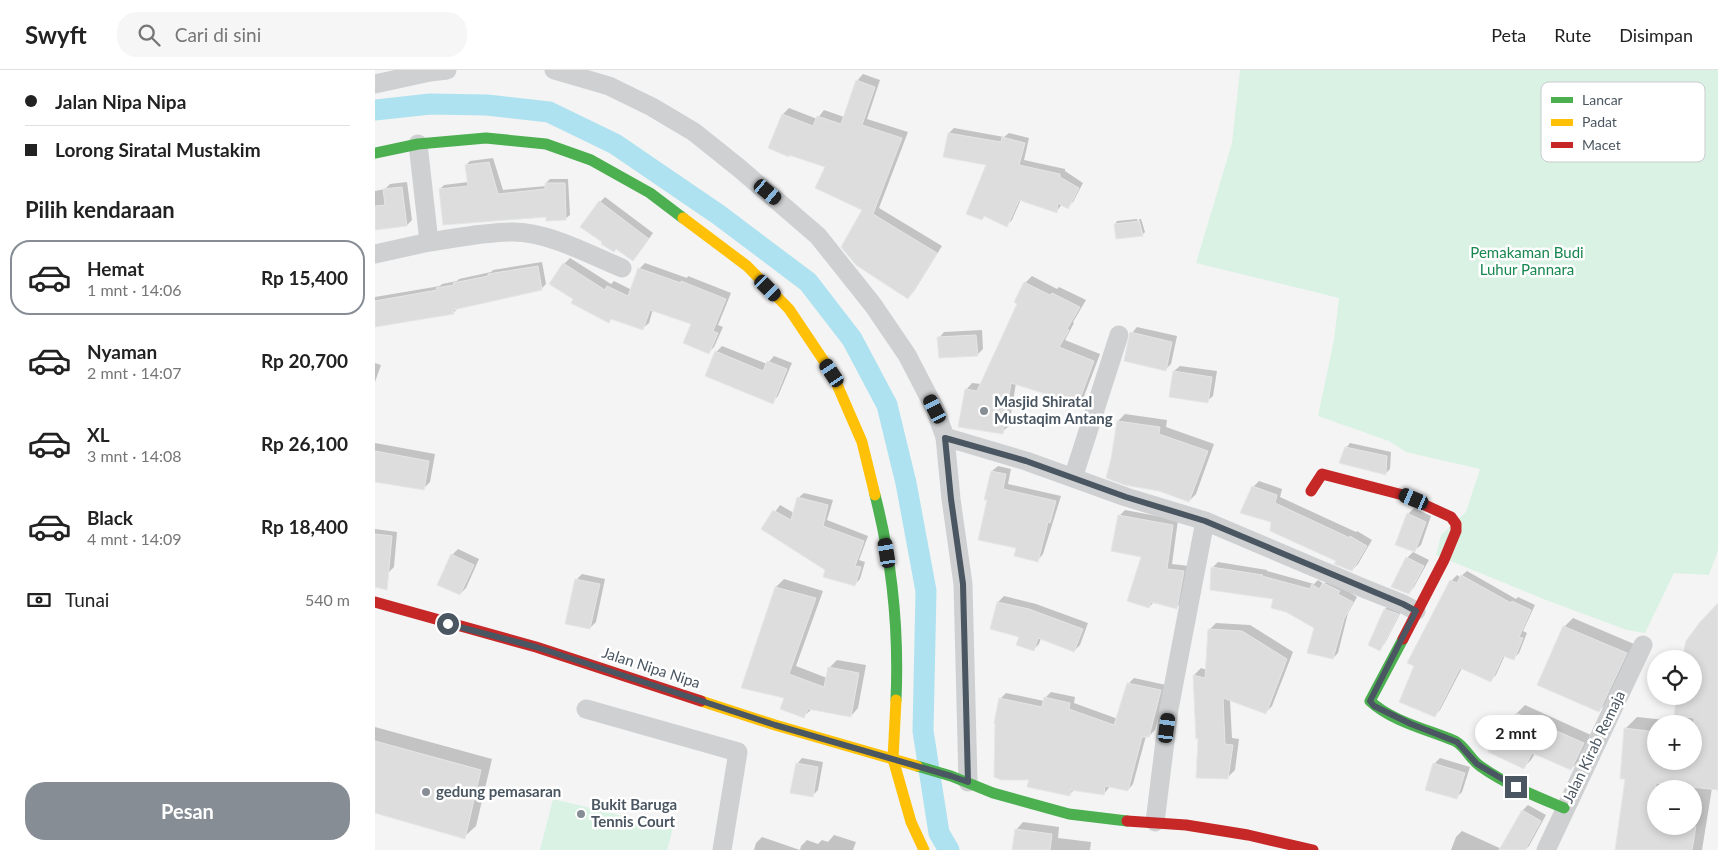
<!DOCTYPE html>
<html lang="id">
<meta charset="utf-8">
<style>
:root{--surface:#fff;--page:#f6f6f6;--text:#222;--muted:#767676;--line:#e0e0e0;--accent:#868d94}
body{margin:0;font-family:Lato,sans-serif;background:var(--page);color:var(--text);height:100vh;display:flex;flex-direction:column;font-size:19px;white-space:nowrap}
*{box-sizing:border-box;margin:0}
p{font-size:16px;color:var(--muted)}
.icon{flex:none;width:28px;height:28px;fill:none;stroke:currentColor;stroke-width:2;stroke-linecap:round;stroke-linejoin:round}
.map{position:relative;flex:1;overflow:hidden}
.drawer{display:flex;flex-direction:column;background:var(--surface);width:375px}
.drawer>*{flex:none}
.guide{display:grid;align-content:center;height:110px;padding:0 25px;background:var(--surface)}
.fabs{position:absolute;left:1272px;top:580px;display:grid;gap:10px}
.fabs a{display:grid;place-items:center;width:55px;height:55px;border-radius:50%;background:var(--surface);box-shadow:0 2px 8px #0003;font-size:25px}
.end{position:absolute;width:22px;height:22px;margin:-11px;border:6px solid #4a5661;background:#fff;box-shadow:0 0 0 2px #fff}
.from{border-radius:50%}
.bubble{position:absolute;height:35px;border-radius:18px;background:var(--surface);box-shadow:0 2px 8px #0003;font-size:16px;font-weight:700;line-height:35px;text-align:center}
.car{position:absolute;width:15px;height:30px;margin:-15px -8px;border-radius:6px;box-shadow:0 0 4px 1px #0007;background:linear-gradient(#222 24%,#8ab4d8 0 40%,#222 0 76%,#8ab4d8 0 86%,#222 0)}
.guide b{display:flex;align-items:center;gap:18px;height:48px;font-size:19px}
.guide b+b{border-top:1px solid var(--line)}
.guide i{width:12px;height:12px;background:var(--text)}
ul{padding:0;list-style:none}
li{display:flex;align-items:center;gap:15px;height:75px;margin:0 10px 8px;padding:0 15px;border:2px solid transparent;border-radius:20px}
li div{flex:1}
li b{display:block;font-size:19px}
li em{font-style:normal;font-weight:700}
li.active{border-color:var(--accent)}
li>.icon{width:45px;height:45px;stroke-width:1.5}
h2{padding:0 25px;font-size:22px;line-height:60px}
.pay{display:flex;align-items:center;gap:12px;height:55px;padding:0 25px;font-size:19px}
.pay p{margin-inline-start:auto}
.button{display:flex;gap:10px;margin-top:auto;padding:10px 25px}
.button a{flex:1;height:58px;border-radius:20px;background:var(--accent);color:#fff;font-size:20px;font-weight:700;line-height:58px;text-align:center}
header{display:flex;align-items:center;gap:30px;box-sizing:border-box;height:70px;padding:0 25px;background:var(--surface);border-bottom:1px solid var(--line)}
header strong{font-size:24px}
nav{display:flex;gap:28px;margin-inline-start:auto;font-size:18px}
.search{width:350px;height:45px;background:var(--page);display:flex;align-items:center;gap:12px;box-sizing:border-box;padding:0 18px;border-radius:20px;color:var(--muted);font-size:19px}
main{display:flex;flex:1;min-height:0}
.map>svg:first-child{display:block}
</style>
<header>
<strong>Swyft</strong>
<div class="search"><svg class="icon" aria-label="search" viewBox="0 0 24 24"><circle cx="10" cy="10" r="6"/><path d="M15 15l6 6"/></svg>Cari di sini</div>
<nav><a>Peta</a><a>Rute</a><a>Disimpan</a></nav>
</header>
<main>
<section class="drawer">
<div class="guide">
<b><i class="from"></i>Jalan Nipa Nipa</b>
<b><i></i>Lorong Siratal Mustakim</b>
</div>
<h2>Pilih kendaraan</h2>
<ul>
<li class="active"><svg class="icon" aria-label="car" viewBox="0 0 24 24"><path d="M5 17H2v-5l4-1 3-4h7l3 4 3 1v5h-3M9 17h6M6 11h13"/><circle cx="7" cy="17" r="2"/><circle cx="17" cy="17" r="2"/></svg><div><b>Hemat</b><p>1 mnt · 14:06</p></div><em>Rp 15,400</em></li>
<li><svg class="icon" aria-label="car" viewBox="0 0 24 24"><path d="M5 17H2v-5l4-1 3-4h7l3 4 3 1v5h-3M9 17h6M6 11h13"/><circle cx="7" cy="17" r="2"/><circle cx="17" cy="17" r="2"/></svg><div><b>Nyaman</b><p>2 mnt · 14:07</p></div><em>Rp 20,700</em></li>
<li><svg class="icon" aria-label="car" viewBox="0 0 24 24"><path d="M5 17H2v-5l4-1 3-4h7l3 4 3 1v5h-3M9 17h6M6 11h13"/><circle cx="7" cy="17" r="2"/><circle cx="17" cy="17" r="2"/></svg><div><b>XL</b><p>3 mnt · 14:08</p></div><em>Rp 26,100</em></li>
<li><svg class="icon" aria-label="car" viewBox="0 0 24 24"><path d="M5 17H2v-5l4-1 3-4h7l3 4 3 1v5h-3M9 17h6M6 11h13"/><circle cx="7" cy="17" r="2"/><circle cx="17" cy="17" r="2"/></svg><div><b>Black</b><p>4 mnt · 14:09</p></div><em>Rp 18,400</em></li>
</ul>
<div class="pay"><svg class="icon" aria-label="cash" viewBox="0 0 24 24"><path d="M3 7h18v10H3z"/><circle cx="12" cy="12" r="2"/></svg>Tunai<p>540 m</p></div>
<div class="button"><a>Pesan</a></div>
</section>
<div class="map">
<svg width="1343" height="780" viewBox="0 0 1343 780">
<rect width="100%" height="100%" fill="#f4f4f4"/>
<g fill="#d9f2e3">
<path d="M865,0H1343V480L1334,505L1299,503L1270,563L1252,560L1171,530L1061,485L1066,465L1091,442L1105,399L1031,382L1014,371L943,346L959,270L964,228L821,193L857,73Z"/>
<path d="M178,729L298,758L292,780H165Z"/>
</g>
<g fill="#0003" fill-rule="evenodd">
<path d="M488,4L505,10L492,49L533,62L504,138L567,176L539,221L533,228L489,139L452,96L395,77L408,44L414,38L442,49L449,40L469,47L482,11Z"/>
<path d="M579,58L629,67L634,63L654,68L649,90L690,99V101L708,113L698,132L692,137L687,134L682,141L646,129L637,150L632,155L610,145L606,149L613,94L570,86L574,63Z"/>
<path d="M118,88L128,120L171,116V113L175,109H193L195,145L190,149L172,146L65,119L69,115L93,112L91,95L95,91Z"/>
<path d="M32,112L37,150L32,155L0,160V121L10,119L15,114Z"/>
<path d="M230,127L278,163L258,190L242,178L225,132Z"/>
<path d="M762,149L767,165L742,168L740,154L742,151Z"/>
<path d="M764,149H766L770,162L768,164Z"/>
<path d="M195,188L236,214L239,211L257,220L264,199L270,193L312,208L313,206L356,223L343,255L348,257L339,277L333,283L318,254L278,239L274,253L268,258L237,248L233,252L200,229L189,194Z"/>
<path d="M167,192L171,214L166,219L83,238L78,243L0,257V227L65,216L67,214L82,211L84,209L116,202L118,200Z"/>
<path d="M657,206L682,219L684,217L711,230L698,252L699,253L690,270L725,284L708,329L701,336L673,323L641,313L634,356L627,362L591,320L597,313L606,314L643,233L650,213Z"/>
<path d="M762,257L802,266L796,294L790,300L757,263Z"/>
<path d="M607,260L608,279L602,285L564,268L569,262Z"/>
<path d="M347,276L392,294L399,286L417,293L403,326L397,332L341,282Z"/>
<path d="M0,293L6,295L0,312Z"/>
<path d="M805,296L842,301L838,326L832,331L799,301Z"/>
<path d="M750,344L792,350L791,357L839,374L821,424L814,431L784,420L737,389L743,351Z"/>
<path d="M0,373L60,384L55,412L48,419L0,410Z"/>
<path d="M975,373L1016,382L1015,399L1010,404L971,378Z"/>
<path d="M623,396L636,399L633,414L686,426L668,484L663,490L642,477L613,429L617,401Z"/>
<path d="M884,411L907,419L905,427L981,462L982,461L997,470L983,494L977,500L898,451L878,417Z"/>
<path d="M429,423L458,430L452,450L493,466L484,490L490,492L485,509L480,514L452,500L388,459L405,435L419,443L423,428Z"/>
<path d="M1039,438L1056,446L1046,475L1040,480L1033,444Z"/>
<path d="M750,440L803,450L797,494L814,496L807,532L801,538L780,531L774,537L767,486L745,445Z"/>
<path d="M0,459L22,462L19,497L13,503L0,502Z"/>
<path d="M83,479L104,489L91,518L85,524L77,485Z"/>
<path d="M1038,482L1054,490L1039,517L1034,523L1032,488Z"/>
<path d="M843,492L892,500V501L939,514L943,510L949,514L954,509L982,527L973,543L963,583L958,588L940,558L900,528L838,497Z"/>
<path d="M1092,501L1141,529L1143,527L1160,535L1148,561L1152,563L1144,583L1138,589L1130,585L1121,605L1115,611L1087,598L1065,640L1060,645L1076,511L1082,505L1085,507Z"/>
<path d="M207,504L230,509L221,552L215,558L201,510Z"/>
<path d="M409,509L448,521L421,596L452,608L454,598L462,590L491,595L483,638L476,646L437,639L429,646L410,627L368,617L401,517Z"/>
<path d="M629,526L661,534L713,553L705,575L699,581L666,568L664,574L658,580L646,566L616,558L623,532Z"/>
<path d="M1016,534L1028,538L1010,573L1004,579L994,575L1010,539Z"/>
<path d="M1343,535V719L1337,718L1327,780H1241L1251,708L1250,659L1262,647L1300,651L1303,626H1319V589ZM1281,654H1319V691H1281ZM1281,719H1319V756H1281Z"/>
<path d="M1198,548L1259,574L1232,632L1224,641L1189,557Z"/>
<path d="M841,553L875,555L918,582L897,636L890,643L855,630L857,668L864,669L860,700L853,707L825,668L819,605L826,598L832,600L834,560Z"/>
<path d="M759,608L791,615L780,660L774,666H771L758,714L753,720L735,716L729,724L700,719L694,725L655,709L625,629L631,623L669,631L670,628L676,622L700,627L699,633L743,649L753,614Z"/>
<path d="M1150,635L1216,665L1204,691L1196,699L1160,683L1156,690L1148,698L1121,669L1129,660L1134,662L1142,643Z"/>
<path d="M0,657L117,689L101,756L89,767L0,742Z"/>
<path d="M427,688L448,692L443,720L437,726L422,694Z"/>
<path d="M1065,688L1095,697L1087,722L1081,728L1059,694Z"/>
<path d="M1153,735L1171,745L1154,776L1150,780H1145L1148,740Z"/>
<path d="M648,752L684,757L683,768L716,772L715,780H638L641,760Z"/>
<path d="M1087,761L1129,780H1076L1081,767Z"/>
<path d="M459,765L481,772L478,780H379L381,773L387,767L425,780L426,776L432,770L443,774L447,770L453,772Z"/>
</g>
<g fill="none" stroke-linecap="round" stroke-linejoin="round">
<path stroke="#aee2f0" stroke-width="21" d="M0,40L55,34L112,35L174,42L240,74L344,145L433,212L477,269L512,335L531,413L551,521L548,661L564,763L574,780"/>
</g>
<g fill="#ddddde" stroke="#e5e6e7">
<path d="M481,10L500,17L487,55L527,68L498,144L562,183L533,229L481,195L466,177L487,140L440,118L450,97L414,85V87L393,78L407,44L438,56L442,46L466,54Z"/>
<path d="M573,63L626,72L627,67L650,73L644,95L685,104V107L704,118L693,139L683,133L682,143L644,130L632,157L609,146L607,150L591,144L611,95L568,87Z"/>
<path d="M114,92L123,124L170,119V113H190L191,150L171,151V147L68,155L64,119L93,116L90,95Z"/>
<path d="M27,117L32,156L0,160V136L10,135L8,119Z"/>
<path d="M224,131L274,169L258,191L241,179L239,182L226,174L227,172L205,157Z"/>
<path d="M764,151L768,166L741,169L739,154Z"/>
<path d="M188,193L230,220L232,216L253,226L263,198L306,213V211L351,229L338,261L343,263L334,284L308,273L316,254L275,240L268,260L236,249L234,253L196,233L198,229L174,214Z"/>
<path d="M163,196L167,220L78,240L79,244L0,257V231L62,220L61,218L79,215L78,213L113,206V204Z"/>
<path d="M649,212L675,225L677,223L705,237L692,259L694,260L684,277L719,291L702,337L670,326L671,324L636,313L628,364L583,357L590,319L602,321L642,234L639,232Z"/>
<path d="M755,262L797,272L791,301L749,291Z"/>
<path d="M601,265L603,286L564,288L562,267Z"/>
<path d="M340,281L388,301L392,291L412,299L398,334L330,306Z"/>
<path d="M798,301L837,307L833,333L794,327Z"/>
<path d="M742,351L785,357L784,364L833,381L814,432L784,421L750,415L731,408L736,389Z"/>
<path d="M970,377L1012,386L1011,405L964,393Z"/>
<path d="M0,381L54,391L49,420L0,412Z"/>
<path d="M616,401L631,404L628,419L681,431L675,453L673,452L663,492L639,486L641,478L603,470L612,430H609Z"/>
<path d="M877,416L902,425L900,433L975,468V466L992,476L977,501L959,494L961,491L895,461L896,452L865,443Z"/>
<path d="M422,427L453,435L448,456L489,471L480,496L486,497L480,516L448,507L450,500L386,459L398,440L416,450Z"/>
<path d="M1032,443L1051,452L1040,482L1020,475Z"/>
<path d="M743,445L798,455L792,499L809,501L802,539L776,532L774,538L752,531L766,487L736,481Z"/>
<path d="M0,464L17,466L12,520L0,517Z"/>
<path d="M76,484L99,495L85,525L62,515Z"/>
<path d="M1031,487L1049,496L1034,524L1016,517Z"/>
<path d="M836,497L888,505L887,506L935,519L937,514L944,519L948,513L965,521L963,524L978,532L969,549L958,589L932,583L939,558L911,542L896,538L898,529L835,520Z"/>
<path d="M1086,505L1136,533L1137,531L1156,540L1144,567L1148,568L1139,590L1128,586L1116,612L1085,598L1060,647L1024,632L1039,596L1032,593L1075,510L1082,513Z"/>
<path d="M200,509L225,514L215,559L190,554Z"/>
<path d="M400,517L441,528L414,604L449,617L453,597L484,603L476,647L433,639L429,648L405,639L409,628L366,618Z"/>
<path d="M622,532L654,539L708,559L699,582L663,568L659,581L641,575L644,567L615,559Z"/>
<path d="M1343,533V720L1281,713V756H1321L1317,780H1240L1250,709H1245L1249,658L1281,662V691H1319V648L1299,646L1302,626H1319V589H1307L1311,571L1325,552Z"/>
<path d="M1009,539L1024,544L1005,581L993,575Z"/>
<path d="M1188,556L1252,583L1224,642L1162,615Z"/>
<path d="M833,559L867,561L912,589L891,644L848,628L850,674L858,675L853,709L821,708L823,669H821L818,605L830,608Z"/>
<path d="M752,613L786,620L774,667H767L753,721L730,716L729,725L696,720L695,726L652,717L654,710H626L619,707L620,654L619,653L624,628L667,637L669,627L695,633L694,639L739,655Z"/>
<path d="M1141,643L1209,673L1196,700L1157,683L1149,699L1113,682L1120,668L1128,670Z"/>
<path d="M0,671L106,700L90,769L0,743Z"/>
<path d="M421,693L443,697L438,727L415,723Z"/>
<path d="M1058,693L1090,703L1082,729L1050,720Z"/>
<path d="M1147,740L1166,751L1150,780H1124Z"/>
<path d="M640,759L677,764L675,780H637Z"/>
</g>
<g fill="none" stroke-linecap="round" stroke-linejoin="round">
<g stroke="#ced0d2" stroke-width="19">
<path d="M179,0L234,16L277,37L319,62L364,98L443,166L498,235L532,285L560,339L570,367L576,429L588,514L593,712"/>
<path d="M0,14L55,2L72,0"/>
<path d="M43,74L54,172C82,168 110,162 138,162C174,162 215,185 247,198"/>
<path d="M0,184L54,172"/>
<path d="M570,367L651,391L751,427L830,451L988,518L1028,534L1041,541"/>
<path d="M698,408L744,265"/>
<path d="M211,639L363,682L347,780"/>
<path d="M780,752L794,639L830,451"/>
<path d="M1171,780L1268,575"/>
</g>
<g stroke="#4caf50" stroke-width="11">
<path d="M0,83L43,74L111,68L171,74L216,90L275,123L308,148"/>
<path d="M500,425C517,491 524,562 521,630"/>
<path d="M1028,569L995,631C1016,651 1054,660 1080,671C1091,677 1095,689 1105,696C1130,714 1160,726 1189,738"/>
<path d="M542,696L576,706L618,723L694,744L752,751"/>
</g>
<g stroke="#ffc107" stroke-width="11">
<path d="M308,148L372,196L414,239L457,303L487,372L500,425"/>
<path d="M521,630L518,689L536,752L549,780"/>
<path d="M326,631L400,655L542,696"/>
</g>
<g stroke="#c62828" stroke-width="11">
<path d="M936,421L947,404L1028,425L1076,447L1081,454V461L1069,490L1028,569"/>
<path d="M0,532L161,577L326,631"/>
<path d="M752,751L811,755L873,765L938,780"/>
</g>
</g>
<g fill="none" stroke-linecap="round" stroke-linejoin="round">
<path stroke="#4a5661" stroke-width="6" d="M73,554L161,577L400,655L576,706L593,712L588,514L576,429L570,368L651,391L751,427L830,451L1028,534L1041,541L995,631L999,636L1036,654L1082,672L1102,694L1141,717"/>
</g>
<g fill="#868d94" stroke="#fff" stroke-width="2">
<circle cx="609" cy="341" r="5"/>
<circle cx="51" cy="722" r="5"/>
<circle cx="206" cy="744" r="5"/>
</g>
<g text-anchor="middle" stroke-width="5" stroke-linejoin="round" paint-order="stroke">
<g font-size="15" fill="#17864f" stroke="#fff">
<text x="1152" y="188">Pemakaman Budi<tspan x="1152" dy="17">Luhur Pannara</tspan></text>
</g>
<g font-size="15" font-weight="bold" fill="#4a5661" stroke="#fff" text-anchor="start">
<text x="619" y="337">Masjid Shiratal<tspan x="619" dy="17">Mustaqim Antang</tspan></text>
<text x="61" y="727">gedung pemasaran</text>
<text x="216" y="740">Bukit Baruga<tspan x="216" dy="17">Tennis Court</tspan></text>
</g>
<g font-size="15" fill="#4a5661" stroke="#fff">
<text transform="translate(276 598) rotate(18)" y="5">Jalan Nipa Nipa</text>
<text transform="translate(1219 677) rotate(-64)" y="5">Jalan Kirab Remaja</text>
</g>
</g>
<rect x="1166" y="12" width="164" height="80" rx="8" fill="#fff" stroke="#c9ccd0" stroke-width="1"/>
<rect x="1176" y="27" width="22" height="6" fill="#4caf50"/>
<rect x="1176" y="49" width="22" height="7" fill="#ffc107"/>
<rect x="1176" y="72" width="22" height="6" fill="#c62828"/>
<g font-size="14" fill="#4a5661">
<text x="1207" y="35">Lancar</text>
<text x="1207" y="57">Padat</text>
<text x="1207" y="80">Macet</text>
</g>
</svg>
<div class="fabs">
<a><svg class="icon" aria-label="locate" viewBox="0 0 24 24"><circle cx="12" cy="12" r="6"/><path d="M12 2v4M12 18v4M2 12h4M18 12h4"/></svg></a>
<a>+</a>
<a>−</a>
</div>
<i class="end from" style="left:73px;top:554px"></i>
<i class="end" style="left:1141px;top:717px"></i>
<div class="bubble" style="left:1100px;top:645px;width:82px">2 mnt</div>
<i class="car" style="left:393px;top:122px;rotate:130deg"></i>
<i class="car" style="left:393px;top:218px;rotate:135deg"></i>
<i class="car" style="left:457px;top:303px;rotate:326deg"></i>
<i class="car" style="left:560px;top:339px;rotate:333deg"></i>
<i class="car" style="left:1039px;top:429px;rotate:293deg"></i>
<i class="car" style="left:512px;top:483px;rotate:351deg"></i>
<i class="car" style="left:792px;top:658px;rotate:7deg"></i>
</div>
</main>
